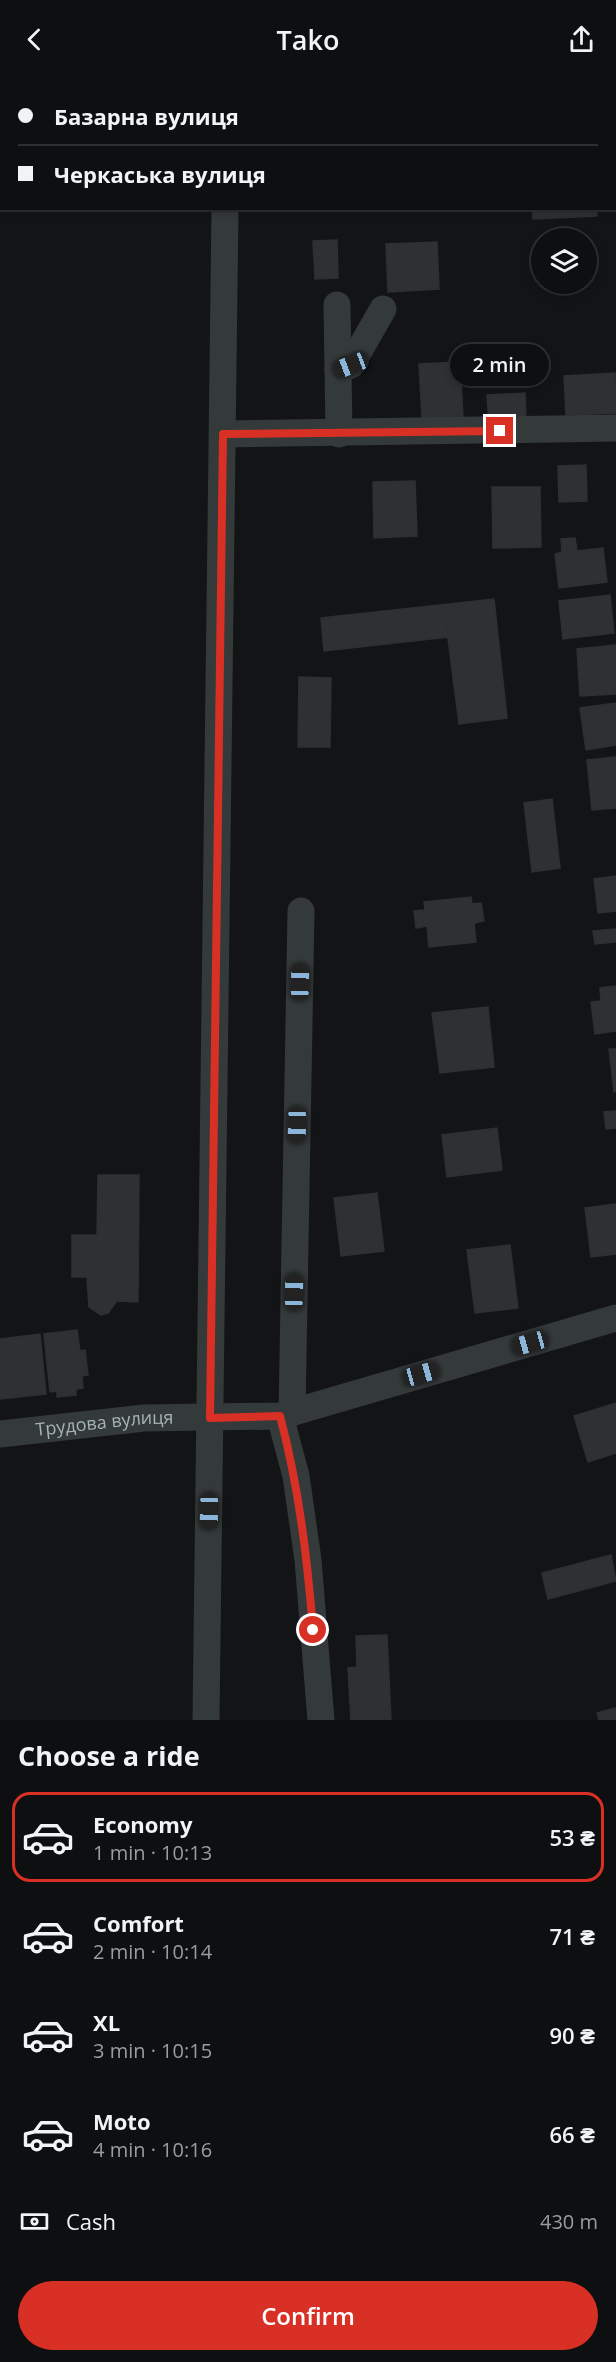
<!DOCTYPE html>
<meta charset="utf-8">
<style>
:root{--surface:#0e0f10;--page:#171819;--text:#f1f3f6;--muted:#9b9c9f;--line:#2e2f30;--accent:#d93025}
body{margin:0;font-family:"Open Sans",sans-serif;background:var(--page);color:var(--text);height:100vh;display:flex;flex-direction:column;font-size:22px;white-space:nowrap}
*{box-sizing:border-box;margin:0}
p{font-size:20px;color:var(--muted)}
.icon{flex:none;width:33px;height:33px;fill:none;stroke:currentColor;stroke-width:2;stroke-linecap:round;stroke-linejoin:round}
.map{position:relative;height:1642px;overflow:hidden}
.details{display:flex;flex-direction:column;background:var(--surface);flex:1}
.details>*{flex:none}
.guide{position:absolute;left:0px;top:0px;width:616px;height:132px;box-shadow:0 3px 9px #0003,0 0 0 2px var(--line);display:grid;align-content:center;height:132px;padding:0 18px;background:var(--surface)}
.controls{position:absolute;left:531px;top:150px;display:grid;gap:12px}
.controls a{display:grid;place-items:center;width:66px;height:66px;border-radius:50%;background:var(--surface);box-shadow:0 3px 9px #0003,0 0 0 2px var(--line);font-size:30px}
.end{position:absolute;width:27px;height:27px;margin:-14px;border:8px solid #d93025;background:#fff;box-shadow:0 0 0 3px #fff}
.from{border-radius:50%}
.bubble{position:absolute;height:42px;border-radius:21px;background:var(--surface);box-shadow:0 3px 9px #0003,0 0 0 2px var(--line);font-size:20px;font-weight:600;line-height:42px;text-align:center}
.car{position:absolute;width:18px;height:36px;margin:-18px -9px;border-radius:8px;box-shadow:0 0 4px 2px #0007;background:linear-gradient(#222 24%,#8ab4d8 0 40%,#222 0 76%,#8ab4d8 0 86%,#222 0)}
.guide b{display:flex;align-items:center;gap:21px;height:57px;font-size:22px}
.guide b+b{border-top:2px solid var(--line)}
.guide i{width:15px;height:15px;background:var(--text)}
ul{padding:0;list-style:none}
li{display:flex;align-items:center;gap:18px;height:90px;margin:0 12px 9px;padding:0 6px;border:3px solid transparent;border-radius:18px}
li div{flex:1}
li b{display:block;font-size:22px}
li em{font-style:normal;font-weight:600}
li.selected{border-color:var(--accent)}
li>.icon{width:54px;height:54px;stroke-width:1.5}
h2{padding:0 18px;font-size:27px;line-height:72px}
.pay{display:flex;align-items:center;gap:15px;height:66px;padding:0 18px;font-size:22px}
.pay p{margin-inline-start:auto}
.action{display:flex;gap:12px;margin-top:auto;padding:12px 18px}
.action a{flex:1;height:69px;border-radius:36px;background:var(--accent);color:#fff;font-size:24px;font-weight:600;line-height:69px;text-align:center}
header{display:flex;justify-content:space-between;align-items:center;height:78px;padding:0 18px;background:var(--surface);font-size:27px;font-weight:600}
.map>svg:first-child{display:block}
</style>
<header><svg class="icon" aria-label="back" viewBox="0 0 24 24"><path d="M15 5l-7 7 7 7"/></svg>Tako<svg class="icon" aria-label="share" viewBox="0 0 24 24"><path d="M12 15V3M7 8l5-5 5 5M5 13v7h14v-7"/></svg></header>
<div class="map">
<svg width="616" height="1642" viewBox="0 0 616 1642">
<rect width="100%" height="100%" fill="#131415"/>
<g fill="#2e3031" stroke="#2d3031" stroke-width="1.5">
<path d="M532,130H596L597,138L533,141Z"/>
<path d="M337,162L338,200L315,201L313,163Z"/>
<path d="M437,164L439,211L388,214L386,166Z"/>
<path d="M460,284L463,338L422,340L419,286Z"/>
<path d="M615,295L616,335L566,337L564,298Z"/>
<path d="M525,315L526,343L489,344L487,317Z"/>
<path d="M586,387L587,423L559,424L558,388Z"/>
<path d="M415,403L417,458L374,460L373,404Z"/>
<path d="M492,409H540L541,469L493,470Z"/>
<path d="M575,460L577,473L603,470L607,504L559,510L555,476L562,474L561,461Z"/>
<path d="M610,517L614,555L563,561L559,523Z"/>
<path d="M494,521L507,640L459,646L445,537L448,559L324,573L321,540Z"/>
<path d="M616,567V616L580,618L577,571Z"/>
<path d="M299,599L331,600L330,669H298Z"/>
<path d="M616,625V667L586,672L580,630Z"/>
<path d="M616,679V730L592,732L587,682Z"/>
<path d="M552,721L560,790L532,794L524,725Z"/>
<path d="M616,798V833L598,835L594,801Z"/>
<path d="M471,819L472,826L481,825L484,843L474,845L476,864L429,869L427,848L416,850L414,833L425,832L424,824Z"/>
<path d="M616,851V864L595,866L593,853Z"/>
<path d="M616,908V953L595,956L591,924L601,923L600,910Z"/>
<path d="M488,929L494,989L440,995L432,935Z"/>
<path d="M609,971H616V1013L614,1014Z"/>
<path d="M616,1033V1050L606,1051L604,1034Z"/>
<path d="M497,1050L502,1092L447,1099L442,1057Z"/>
<path d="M98,1097H139L138,1224L117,1223L108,1235L101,1237L89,1229L87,1199H72V1157H97Z"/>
<path d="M377,1115L384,1173L341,1178L334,1120Z"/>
<path d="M616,1126V1176L591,1179L585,1130Z"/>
<path d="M510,1167L518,1230L475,1235L467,1172Z"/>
<path d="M77,1252L80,1273L85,1272L88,1297L82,1298L83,1310L76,1311V1317L57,1319V1313L50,1314L44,1256Z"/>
<path d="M40,1256L46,1316L0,1321V1261Z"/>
<path d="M616,1325V1375L588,1384L574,1338Z"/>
<path d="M611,1477L616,1503L548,1521L542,1495Z"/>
<path d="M387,1557L391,1642H351L348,1590L357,1589L356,1558Z"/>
<path d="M615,1630L616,1642H599L597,1635Z"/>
</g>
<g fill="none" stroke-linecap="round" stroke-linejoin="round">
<g stroke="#34393a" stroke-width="27">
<path d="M227,2V0"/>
<path d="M337,227L339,356"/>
<path d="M338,292L351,287L383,231"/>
<path d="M223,356L616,350"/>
<path d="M292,1334L301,833"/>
<path d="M280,1338L296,1398L308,1482L321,1642"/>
<path id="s1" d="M0,1356L144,1340L280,1338L616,1240"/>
<path d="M206,1642L225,130"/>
</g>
</g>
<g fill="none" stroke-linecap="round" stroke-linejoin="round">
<path stroke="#d93025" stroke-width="8" d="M313,1552C307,1478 299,1410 280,1338L210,1340L223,356L500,353"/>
</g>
<g text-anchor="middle" stroke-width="4.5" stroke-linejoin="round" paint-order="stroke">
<g font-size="18" fill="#a5b5b6" stroke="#0e0f10">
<text dy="6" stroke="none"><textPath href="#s1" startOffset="105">Трудова вулиця</textPath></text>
</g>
</g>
</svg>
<div class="controls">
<a><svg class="icon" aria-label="layers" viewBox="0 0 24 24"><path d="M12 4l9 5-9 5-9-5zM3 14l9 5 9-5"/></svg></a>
</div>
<i class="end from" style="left:313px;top:1552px"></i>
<i class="end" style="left:500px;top:353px"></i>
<div class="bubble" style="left:450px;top:266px;width:99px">2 min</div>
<i class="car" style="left:351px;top:287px;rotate:249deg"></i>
<i class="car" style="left:300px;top:904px;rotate:1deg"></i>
<i class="car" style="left:297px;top:1047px;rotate:181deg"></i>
<i class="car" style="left:294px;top:1214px;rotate:1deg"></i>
<i class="car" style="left:530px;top:1265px;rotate:254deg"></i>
<i class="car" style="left:421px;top:1296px;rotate:74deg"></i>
<i class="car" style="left:209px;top:1433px;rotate:181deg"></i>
<div class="guide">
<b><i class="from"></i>Базарна вулиця</b>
<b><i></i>Черкаська вулиця</b>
</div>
</div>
<section class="details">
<h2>Choose a ride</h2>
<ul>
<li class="selected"><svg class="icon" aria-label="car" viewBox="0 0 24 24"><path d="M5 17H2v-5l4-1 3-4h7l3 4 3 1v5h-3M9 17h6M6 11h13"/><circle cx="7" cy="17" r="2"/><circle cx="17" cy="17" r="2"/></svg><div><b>Economy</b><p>1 min · 10:13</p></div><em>53 ₴</em></li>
<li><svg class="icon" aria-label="car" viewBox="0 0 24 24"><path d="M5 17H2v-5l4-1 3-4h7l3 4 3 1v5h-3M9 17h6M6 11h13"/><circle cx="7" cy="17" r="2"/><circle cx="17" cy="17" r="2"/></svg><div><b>Comfort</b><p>2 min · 10:14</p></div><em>71 ₴</em></li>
<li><svg class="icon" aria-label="car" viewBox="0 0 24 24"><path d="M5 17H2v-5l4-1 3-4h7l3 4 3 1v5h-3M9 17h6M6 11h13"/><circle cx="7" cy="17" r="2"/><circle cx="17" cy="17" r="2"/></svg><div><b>XL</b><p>3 min · 10:15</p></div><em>90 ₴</em></li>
<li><svg class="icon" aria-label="car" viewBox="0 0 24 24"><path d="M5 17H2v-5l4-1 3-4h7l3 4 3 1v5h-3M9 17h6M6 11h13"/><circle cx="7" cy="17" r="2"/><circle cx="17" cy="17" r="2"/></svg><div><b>Moto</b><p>4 min · 10:16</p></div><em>66 ₴</em></li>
</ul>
<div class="pay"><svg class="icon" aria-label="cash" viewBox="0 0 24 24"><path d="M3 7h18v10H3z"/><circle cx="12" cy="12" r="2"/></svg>Cash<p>430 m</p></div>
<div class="action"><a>Confirm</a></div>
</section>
